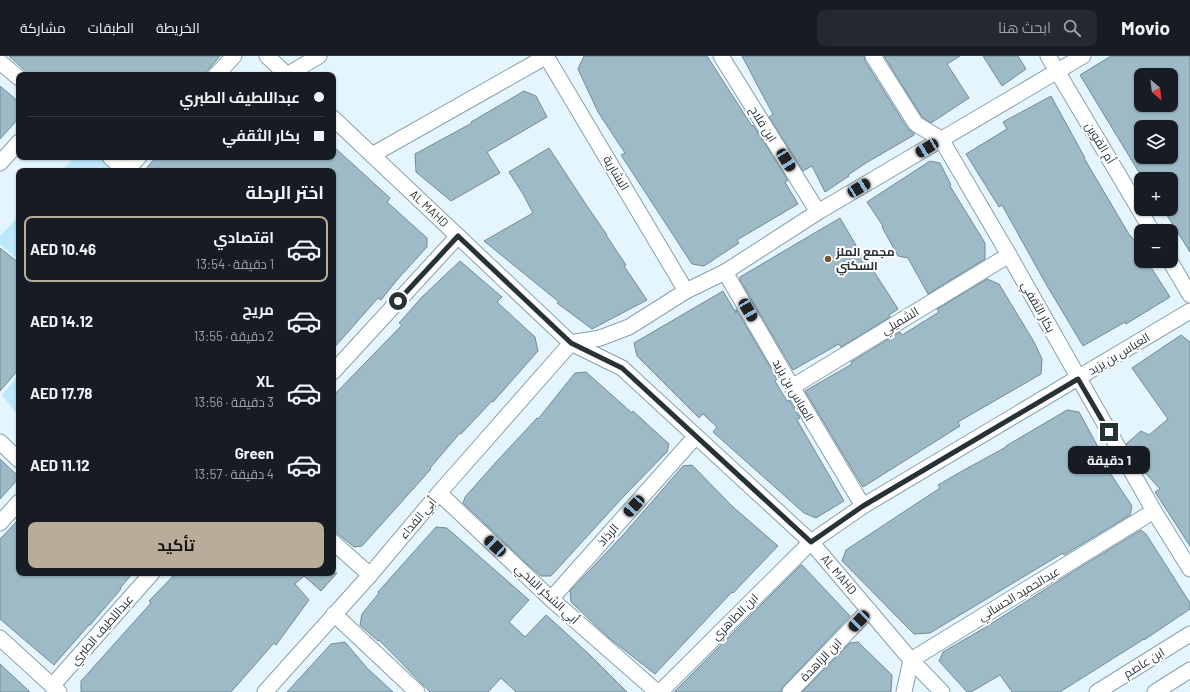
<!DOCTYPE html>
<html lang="ar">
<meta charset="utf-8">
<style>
:root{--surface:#171b24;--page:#242831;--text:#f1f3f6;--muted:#9ea1a6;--line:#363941;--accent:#b9ad9a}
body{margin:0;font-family:Barlow,Cairo,sans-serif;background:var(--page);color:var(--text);direction:rtl;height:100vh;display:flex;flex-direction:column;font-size:15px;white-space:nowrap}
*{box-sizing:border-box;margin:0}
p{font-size:13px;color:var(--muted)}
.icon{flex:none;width:22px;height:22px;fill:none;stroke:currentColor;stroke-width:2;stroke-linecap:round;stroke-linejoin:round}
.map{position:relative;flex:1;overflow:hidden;direction:ltr}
.sheet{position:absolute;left:16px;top:112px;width:320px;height:408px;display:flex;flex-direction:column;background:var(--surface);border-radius:8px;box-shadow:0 1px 3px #0004;direction:rtl}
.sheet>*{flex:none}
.guide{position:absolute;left:16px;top:16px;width:320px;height:88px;border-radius:8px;box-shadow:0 1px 3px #0004;direction:rtl;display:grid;align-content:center;height:88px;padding:0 12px;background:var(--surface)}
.needle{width:26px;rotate:152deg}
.fabs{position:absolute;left:1134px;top:12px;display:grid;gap:8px}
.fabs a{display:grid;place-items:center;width:44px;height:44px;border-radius:8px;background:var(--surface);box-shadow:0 1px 3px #0004;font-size:20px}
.end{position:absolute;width:18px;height:18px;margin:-9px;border:5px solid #273237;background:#fff;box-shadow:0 0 0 2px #fff}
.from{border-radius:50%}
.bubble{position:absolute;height:28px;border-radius:8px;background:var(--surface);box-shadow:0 1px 3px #0004;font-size:13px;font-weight:700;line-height:28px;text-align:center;direction:rtl}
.car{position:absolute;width:12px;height:24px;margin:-12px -6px;border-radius:5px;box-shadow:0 0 3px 1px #0007;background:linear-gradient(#222 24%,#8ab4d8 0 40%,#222 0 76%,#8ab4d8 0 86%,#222 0)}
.guide b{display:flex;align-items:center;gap:14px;height:38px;font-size:15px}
.guide b+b{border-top:1px solid var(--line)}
.guide i{width:10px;height:10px;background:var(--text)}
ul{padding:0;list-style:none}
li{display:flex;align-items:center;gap:12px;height:66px;margin:0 8px 6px;padding:0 4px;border:2px solid transparent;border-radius:8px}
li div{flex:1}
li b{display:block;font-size:15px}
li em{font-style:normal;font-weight:700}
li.current{border-color:var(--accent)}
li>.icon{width:36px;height:36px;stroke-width:1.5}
h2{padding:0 12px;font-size:18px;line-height:48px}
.action{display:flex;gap:8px;margin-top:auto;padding:8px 12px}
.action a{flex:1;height:46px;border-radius:8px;background:var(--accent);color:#111;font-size:16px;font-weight:700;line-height:46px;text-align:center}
header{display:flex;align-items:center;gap:24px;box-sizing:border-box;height:56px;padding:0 20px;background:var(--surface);border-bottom:1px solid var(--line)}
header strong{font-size:19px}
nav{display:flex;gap:22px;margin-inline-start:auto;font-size:14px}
.search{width:280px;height:36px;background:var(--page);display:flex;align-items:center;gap:10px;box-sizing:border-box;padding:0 14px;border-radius:8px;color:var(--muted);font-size:15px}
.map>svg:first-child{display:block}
</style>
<header>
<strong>Movio</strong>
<div class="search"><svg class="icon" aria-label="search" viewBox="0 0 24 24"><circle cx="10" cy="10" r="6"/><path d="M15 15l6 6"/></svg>ابحث هنا</div>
<nav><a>الخريطة</a><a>الطبقات</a><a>مشاركة</a></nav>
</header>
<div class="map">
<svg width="1190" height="636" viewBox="0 0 1190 636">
<rect width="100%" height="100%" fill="#e4f5fd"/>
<g fill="#bbe8fb">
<path d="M75,101H102L118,115H61Z"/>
<path d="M19,160V204L0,188V180Z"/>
<path d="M19,319V356L17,358L2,339Z"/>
</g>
<g fill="#9ebac6" stroke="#718c98" fill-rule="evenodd">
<path d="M9,0H220L204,19H30Z"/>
<path d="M584,0H707L752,70L753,69L788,124L785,126L798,148L737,184L739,187L704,210L692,208L621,99L625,97L598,56L578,13Z"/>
<path d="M742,0H864L865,5L908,73L914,77V79L866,107L848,119L849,120L825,136L812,110L803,115L769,61L773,58L761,36Z"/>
<path d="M884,0H960L947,8L969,42L931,67L922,61Z"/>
<path d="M983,0H1018L1026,13L1002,30Z"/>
<path d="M1111,0H1190V196L1163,153H1171V123H1143L1080,19ZM1141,19H1171V49H1141ZM1141,71H1171V101H1141Z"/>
<path d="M0,30L19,46V62L0,83Z"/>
<path d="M524,35L536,40L547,61L487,96L500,117L451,145L416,116L415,98L472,67L471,66Z"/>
<path d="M1051,40L1085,102H1084L1130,180H1131L1141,195V205H1147L1170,241L1126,268L1125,266L1083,290L1046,228L1002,149L999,151L966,98L1007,73L1003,66Z"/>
<path d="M333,90L390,142L387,146L427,182V191L397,224L381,244L378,242L333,293V115H144L156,101H333Z"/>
<path d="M549,92L589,153L607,179H606L626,209L624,210L647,244L592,273L557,247L559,246L484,185L533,157L523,138L509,116Z"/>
<path d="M930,105L940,107L951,129L950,130L985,187V203L928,238L908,202L898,200L882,171L883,170L867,146Z"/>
<path d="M840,162L871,215L873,214L898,253L889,259L890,261L841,291L839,288L793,314L740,224V221Z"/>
<path d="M0,192L19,207V313L0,335Z"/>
<path d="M460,205L502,241L497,246L535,281L538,295L493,346L492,345L461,378L460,377L430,412L431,413L362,490L354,491L333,474V340L402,269L399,267L422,241Z"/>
<path d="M987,223L999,228L1034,286L1042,303L1041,318L958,366L960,370L863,431L853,415L805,335L852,308L851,306L900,276L902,279L939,256L937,253Z"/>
<path d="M723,235L736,257V253L777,323L775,325L787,345L789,344L800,362L797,364L844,445L816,462L804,457L713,376L717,371L703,358L699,362L637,300L634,287Z"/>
<path d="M1181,279L1190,286V490L1155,436L1160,433L1138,409L1126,388L1141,375L1149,379L1168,363L1132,312Z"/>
<path d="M586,316L632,357L633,355L669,388L667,396L624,440L551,520H541L527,508L463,447L465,441L498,404L537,362L538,363L575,317Z"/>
<path d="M1067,354L1079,356L1110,413L1108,414L1132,450L1130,459L1064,499L1063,497L930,577L914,578L842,505L846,494L940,432L938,429L964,414L1006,391V390Z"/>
<path d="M0,403L19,421V422L0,443Z"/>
<path d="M692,409L732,450L778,490L733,537L732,536L655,618L609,582L571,546L570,535L623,479L683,410Z"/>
<path d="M19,463V517H133L120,532L121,533L90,569H89L54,609L0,563V483Z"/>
<path d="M436,471L447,472L529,544L509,566L525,581L546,559L554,566L590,599L627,636H516L501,622L488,636H430L379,584L378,585L360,569L362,558L379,537L378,536Z"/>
<path d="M1141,474L1146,478L1190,547V553L1144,584V583L1060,636H1012L1000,619L971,636H967L939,605L943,596L986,571L1074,515Z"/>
<path d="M801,509H802L850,560L784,630L781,636H674Z"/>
<path d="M176,517H337L321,535L304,520L295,528L309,544L276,589L274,587L231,636H81V625L151,547L149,545Z"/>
<path d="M345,586L367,612L393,636H287L331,588Z"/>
<path d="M858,586L892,619L891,636H802L850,587Z"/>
<path d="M0,608L30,636H0Z"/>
</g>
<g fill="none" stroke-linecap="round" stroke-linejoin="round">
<g stroke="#86a1ad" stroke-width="17">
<g id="minor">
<path d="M267,0L287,19L319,0"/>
<path d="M546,0L686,235"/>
<path d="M721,0L818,156"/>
<path d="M873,0L916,68L941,83L1009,199L1154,455L1190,513"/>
<path d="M1048,0L1152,175"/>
<path d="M0,6L19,22"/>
<path d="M216,19L234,0"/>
<path id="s1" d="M333,62L571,287L622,312L811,486L911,604L942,636"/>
<path d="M372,99L547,0"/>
<path d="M110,101L126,115"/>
<path d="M0,107L19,86"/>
<path d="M126,115L139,101"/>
<path d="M1170,205L1190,239"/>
<path d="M725,216L792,331L863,450"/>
<path d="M333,316L458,180"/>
<path d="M792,331L1009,199"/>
<path d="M0,386L19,404"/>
<path d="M439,437L551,543L657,636"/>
<path d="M0,467L19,446"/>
<path d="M333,486L370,519"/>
<path d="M551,543L696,380"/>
<path d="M334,558L417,636"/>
<path d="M0,582L59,636"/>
<path d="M52,630L152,517"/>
<path d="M265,636L370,519L439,437L571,287L600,282L629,271L686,235L725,216L818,156L1083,0"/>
<path d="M660,636L811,486L863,450L1190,255"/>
<path d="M790,636L869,554"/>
<path d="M904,636L911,604L1154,455"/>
<path d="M1097,636L1190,578"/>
<path d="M1155,636L1190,614"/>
</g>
</g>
<use href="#minor" stroke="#fff" stroke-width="15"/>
</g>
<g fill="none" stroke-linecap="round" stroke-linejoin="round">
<path stroke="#273237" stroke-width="5" d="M398,245L458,180L571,287L622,312L811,486L863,450L1078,323L1109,376"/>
</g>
<circle fill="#74572a" stroke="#fff" stroke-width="1.5" cx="828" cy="203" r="4"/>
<g text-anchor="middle" stroke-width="4" stroke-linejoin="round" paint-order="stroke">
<g font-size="12" fill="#273237" stroke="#fff">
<text transform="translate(763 68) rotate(58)" y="4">ابن فلاح</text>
<text transform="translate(1100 87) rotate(59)" y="4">أم القوين</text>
<text transform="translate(616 117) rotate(59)" y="4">البشارية</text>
<text dy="4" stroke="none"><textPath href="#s1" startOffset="132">AL MAHD</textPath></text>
<text transform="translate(1038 251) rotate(61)" y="4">بكار الثقفي</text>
<text transform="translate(900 265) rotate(-31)" y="4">الشميلي</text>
<text transform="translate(1119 298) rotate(-31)" y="4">العباس بن يزيد</text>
<text transform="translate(793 334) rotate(60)" y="4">العباس بن يزيد</text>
<text transform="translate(418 462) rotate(-50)" y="4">أبي الفداء</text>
<text transform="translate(608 479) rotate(-48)" y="4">الرذاذ</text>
<text dy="4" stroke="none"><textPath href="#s1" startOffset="684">AL MAHD</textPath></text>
<text transform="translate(547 538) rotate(43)" y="4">أبي الشكر البلخي</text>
<text transform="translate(1019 538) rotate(-31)" y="4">عبدالحميد الحساني</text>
<text transform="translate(735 561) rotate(-45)" y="4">ابن الطاهري</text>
<text transform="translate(102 574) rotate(-49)" y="4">عبداللطيف الطبري</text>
<text transform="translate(821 604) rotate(-46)" y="4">ابن الزاهدة</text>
<text transform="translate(1144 607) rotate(-32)" y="4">ابن عاصم</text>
</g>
<g font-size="12" font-weight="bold" fill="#273237" stroke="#fff" text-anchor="start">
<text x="836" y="200">مجمع الملز<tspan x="836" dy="14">السكني</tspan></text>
</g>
</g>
</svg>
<div class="fabs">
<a><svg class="needle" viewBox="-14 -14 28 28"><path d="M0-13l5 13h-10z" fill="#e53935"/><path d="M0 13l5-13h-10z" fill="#9ea1a6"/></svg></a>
<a><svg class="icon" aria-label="layers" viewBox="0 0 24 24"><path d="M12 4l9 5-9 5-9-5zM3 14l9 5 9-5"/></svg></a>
<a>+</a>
<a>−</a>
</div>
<i class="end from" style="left:398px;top:245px"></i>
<i class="end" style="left:1109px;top:376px"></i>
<div class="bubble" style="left:1068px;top:390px;width:82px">1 دقيقة</div>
<i class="car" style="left:927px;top:92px;rotate:239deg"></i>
<i class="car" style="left:786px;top:104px;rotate:148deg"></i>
<i class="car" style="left:859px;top:132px;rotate:59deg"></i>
<i class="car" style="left:748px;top:254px;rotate:150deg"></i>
<i class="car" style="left:634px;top:450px;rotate:222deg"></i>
<i class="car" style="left:495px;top:490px;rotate:313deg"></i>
<i class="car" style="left:859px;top:565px;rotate:224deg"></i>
<div class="guide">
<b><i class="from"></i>عبداللطيف الطبري</b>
<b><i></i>بكار الثقفي</b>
</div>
<section class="sheet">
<h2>اختر الرحلة</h2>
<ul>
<li class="current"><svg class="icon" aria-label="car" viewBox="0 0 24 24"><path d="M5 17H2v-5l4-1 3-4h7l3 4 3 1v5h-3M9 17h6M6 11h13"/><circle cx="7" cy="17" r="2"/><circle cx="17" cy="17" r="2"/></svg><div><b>اقتصادي</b><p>1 دقيقة · 13:54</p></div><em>AED 10.46</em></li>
<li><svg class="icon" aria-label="car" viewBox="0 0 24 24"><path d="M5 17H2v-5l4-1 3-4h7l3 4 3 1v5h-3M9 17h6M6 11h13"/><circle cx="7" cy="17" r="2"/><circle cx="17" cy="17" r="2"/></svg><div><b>مريح</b><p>2 دقيقة · 13:55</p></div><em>AED 14.12</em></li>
<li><svg class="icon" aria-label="car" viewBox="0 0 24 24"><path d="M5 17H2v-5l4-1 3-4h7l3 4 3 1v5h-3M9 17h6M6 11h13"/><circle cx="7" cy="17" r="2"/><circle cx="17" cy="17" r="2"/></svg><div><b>XL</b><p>3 دقيقة · 13:56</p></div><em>AED 17.78</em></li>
<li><svg class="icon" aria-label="car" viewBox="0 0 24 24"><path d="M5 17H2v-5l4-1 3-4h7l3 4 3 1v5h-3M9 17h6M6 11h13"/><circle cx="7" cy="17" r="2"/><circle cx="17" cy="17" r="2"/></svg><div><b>Green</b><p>4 دقيقة · 13:57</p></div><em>AED 11.12</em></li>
</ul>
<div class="action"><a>تأكيد</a></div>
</section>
</div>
